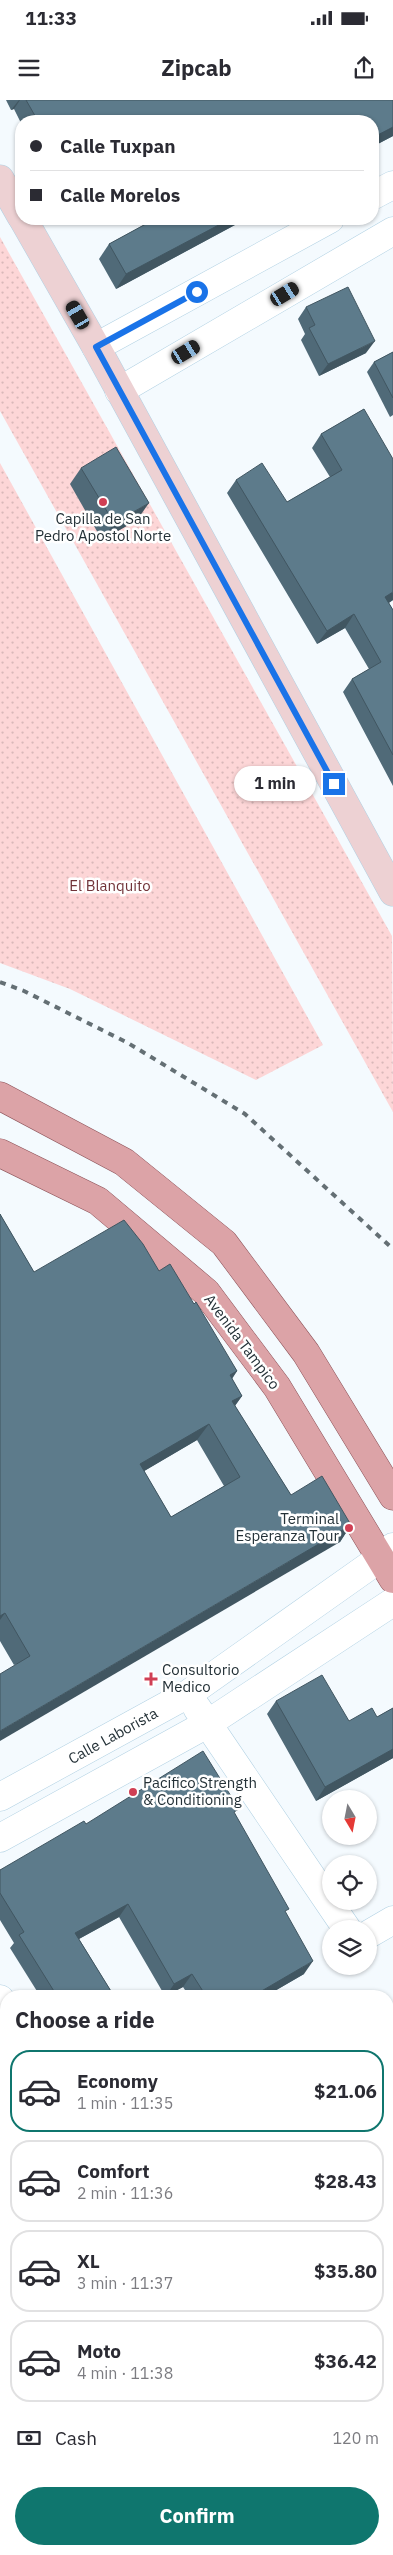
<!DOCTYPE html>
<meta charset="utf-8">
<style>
:root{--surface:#fff;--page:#f2f2f3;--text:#2b2b33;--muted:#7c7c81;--line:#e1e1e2;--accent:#0f766e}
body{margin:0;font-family:"IBM Plex Sans",sans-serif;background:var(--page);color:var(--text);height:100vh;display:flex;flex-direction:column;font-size:19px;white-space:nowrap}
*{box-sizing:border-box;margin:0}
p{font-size:16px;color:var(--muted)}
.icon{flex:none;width:28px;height:28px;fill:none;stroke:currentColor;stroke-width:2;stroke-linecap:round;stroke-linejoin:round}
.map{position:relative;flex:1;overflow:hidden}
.panel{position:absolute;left:0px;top:1890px;width:394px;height:565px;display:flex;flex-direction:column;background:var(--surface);border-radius:20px 20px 0 0;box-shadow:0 1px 4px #0004}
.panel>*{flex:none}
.hud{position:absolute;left:15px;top:15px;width:364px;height:110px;border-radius:20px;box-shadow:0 1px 4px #0004;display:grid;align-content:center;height:110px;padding:0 15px;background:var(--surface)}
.needle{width:32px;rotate:170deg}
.controls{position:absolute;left:322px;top:1690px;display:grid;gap:10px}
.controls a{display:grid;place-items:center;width:55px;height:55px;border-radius:50%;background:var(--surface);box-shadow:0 1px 4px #0004;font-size:25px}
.end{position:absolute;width:22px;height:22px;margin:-11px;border:6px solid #1a73e8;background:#fff;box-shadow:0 0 0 2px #fff}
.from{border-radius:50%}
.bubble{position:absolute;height:35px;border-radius:18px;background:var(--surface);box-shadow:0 1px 4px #0004;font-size:16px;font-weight:700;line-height:35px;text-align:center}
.car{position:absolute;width:15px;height:30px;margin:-15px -8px;border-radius:6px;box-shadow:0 0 4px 1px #0007;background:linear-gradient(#222 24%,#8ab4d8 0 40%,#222 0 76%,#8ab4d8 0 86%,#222 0)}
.hud b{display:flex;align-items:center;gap:18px;height:48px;font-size:19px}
.hud b+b{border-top:1px solid var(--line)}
.hud i{width:12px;height:12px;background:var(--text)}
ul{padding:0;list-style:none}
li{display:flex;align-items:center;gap:15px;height:82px;margin:0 10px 8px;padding:0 5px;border:2px solid var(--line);border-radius:20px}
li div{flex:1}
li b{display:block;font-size:19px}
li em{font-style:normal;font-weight:700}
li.current{border-color:var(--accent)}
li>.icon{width:45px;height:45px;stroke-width:1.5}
h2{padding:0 15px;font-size:22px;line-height:60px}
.pay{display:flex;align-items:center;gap:12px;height:55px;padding:0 15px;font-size:19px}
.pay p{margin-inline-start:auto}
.action{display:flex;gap:10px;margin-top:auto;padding:10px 15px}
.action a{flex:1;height:58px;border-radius:30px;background:var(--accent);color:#fff;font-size:20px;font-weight:700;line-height:58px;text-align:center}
.status{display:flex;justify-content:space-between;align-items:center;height:35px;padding:0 25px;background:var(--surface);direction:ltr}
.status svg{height:14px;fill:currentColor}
header{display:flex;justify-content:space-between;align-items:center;height:65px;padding:0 15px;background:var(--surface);font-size:22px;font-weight:700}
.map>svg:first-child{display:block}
</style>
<div class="status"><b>11:33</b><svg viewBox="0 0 49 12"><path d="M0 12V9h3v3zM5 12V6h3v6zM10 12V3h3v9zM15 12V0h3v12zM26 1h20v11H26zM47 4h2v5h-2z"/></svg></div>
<header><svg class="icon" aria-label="menu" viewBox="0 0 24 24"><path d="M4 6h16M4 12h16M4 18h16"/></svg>Zipcab<svg class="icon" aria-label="share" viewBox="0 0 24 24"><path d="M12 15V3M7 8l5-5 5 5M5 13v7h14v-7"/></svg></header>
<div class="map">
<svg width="393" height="2455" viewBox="0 0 393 2455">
<defs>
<pattern id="park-dots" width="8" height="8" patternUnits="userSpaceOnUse" patternTransform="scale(1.25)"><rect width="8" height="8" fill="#fdd6d7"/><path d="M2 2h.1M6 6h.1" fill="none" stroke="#d9b8b9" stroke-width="1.8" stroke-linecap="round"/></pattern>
</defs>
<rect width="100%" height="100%" fill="#f4fafe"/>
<g fill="url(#park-dots)">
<path d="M0,137L392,836L393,1012L0,311Z"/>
<path d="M0,363L323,945L256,980L70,889L0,863Z"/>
</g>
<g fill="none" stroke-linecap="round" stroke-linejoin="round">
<g stroke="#b1d1e3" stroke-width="29">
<g id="street">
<path d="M372,96L393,85"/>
<path d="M96,247L330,119"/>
<path d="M119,291L393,131"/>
<path d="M197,1608L347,1829"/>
<path d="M0,1697L188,1594L379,1459L393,1447"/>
<path d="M0,1738L207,1624L393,1502"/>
<path d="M369,1834L393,1820"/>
<path d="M0,1899L6,1909"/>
<path d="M0,1987L6,1998"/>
<path d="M388,2151L393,2148"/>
<path d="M388,2200L393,2196"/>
<path d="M0,2372L6,2368"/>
<path d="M0,2426L6,2422"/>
<path d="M278,2449L282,2455"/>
<path d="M333,2449L337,2455"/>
</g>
</g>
<g stroke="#b1d1e3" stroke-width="29">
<g id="secondary">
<path d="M0,79L21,116"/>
<path d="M23,119L96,247L393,792"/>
</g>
</g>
<g stroke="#8c5359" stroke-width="29">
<g id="primary">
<path d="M0,996L124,1062L224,1143L306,1253L393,1396"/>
<path d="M0,1053L98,1101L206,1192L277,1287L393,1479"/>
</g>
</g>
<use href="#street" stroke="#fff" stroke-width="28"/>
<use href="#secondary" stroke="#edd1d3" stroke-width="28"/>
<use href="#primary" stroke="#dca3a7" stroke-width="28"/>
<path stroke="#646f74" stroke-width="4" stroke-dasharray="6 6" stroke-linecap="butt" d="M0,882L24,891L128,943L245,1014L393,1149"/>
</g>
<g fill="#506a78" fill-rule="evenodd">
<path d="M6,0H393V36L372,47V21H21V23L14,9L11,10Z"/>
<path d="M155,119H246L116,189L99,159L109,144Z"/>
<path d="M306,207L366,253L319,276L301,240L305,234L298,219Z"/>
<path d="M393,252V315L390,317L367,272L374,262Z"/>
<path d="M364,309L393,500L389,503L393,510V686L343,592L352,579L369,569L345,528L317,544L227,393L236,380L287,402L330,377L312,348L321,334Z"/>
<path d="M81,368L137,420L102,440L70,384Z"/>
<path d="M0,1114L34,1172L159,1171L194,1204L237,1271L232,1279L242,1296L235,1306L291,1395L351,1425L340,1442L14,1565L0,1541ZM197,1340L224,1386L171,1417L144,1371Z"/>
<path d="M276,1601L349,1621L377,1617L393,1608V1658L316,1701L267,1614Z"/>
<path d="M235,1714L286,1814L304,1874L266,1896H189L183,1887L165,1896L119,1817L79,1839L114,1896H40L10,1848L14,1843L0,1820V1770L86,1724Z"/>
<path d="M393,1993V2104L388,2107V2000Z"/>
<path d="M0,2001L6,2013V2159H5L0,2149Z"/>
<path d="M0,2194L6,2201V2329L3,2324L0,2326Z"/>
</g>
<g fill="#415661">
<path d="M19,0H20L14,9L11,10Z"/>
<path d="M393,27V36L372,47V38Z"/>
<path d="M230,119H246L116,189L126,174Z"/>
<path d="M375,241L366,253L319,276L328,264Z"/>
<path d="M149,403L137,420L102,440L114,423Z"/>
<path d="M393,492V500L376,510L385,497Z"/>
<path d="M354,514L345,528L317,544L327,531Z"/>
<path d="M237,1271L225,1288L230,1275Z"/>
<path d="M242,1296L230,1312L232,1301Z"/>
<path d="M209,1324L197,1340L129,1380L140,1364Z"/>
<path d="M351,1425L340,1442L0,1641V1631Z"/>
<path d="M5,1513L0,1520V1516Z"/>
<path d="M393,1649V1658L316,1701L325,1687Z"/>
<path d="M128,1804L119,1817L66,1846L75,1833Z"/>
<path d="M313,1861L304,1874L266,1896H253Z"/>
<path d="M192,1874L183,1887L166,1896L174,1884Z"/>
<path d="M393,2096V2104L388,2107V2099Z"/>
<path d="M6,2314V2320L3,2324L0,2326V2318Z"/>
<path d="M393,2415V2424L388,2427V2418Z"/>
</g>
<g fill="#5d7b8b" stroke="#415661" fill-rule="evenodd">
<path d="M26,0H393V27L372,38V21H38Z"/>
<path d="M155,119H230L126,174L109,144Z"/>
<path d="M348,187L375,241L328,264L309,228L315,225L306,207Z"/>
<path d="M393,252V298L374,262Z"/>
<path d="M364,309L393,359V492L385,497L393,510V655L352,579L381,562L354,514L327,531L236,380L262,363L287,402L342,370L321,334Z"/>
<path d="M116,347L149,403L114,423L81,368Z"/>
<path d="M0,1114L34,1172L124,1120L143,1144L159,1171L170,1164L194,1204L196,1202L237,1271L230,1275L242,1296L232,1301L291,1395L322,1376L351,1425L0,1631V1574L30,1556L5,1513L0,1516ZM209,1324L240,1377L171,1417L140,1364Z"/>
<path d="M322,1575L349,1621L372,1608L377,1617L393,1608V1649L325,1687L276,1601Z"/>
<path d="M203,1651L239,1709L234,1712L289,1809L285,1811L313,1861L253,1896H206L192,1874L174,1884L128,1804L75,1833L114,1896H57L19,1835L24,1832L0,1793V1770L84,1721L86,1724Z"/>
<path d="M393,1997V2096L388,2099V2000Z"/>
<path d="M0,2001L6,2013V2126L0,2113Z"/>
<path d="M0,2194L6,2201V2314L0,2318Z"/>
<path d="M388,2361L393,2370V2415L388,2418Z"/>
<path d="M49,2449H241L245,2455H38Z"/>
</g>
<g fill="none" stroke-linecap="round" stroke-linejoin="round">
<path stroke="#1a73e8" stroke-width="6" d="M197,192L96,247L334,684"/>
</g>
<g fill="#d03f54" stroke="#fff" stroke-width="2">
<circle cx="103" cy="402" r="5"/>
<circle cx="349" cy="1428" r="5"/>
<path d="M148.5 1571.5h5v5h5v5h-5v5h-5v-5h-5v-5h5z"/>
<circle cx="133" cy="1692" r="5"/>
</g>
<g text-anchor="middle" stroke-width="5" stroke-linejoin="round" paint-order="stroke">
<g font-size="15" fill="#243137" stroke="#fff" text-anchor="start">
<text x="103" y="424" text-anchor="middle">Capilla de San<tspan x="103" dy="17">Pedro Apostol Norte</tspan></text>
<text x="339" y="1424" text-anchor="end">Terminal<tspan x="339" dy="17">Esperanza Tour</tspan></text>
<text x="162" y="1575">Consultorio<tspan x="162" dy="17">Medico</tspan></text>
<text x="143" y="1688">Pacifico Strength<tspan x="143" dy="17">&amp; Conditioning</tspan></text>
</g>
<g font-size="15" fill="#713439" stroke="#fff">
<text x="110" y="791">El Blanquito</text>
</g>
<g font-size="15" fill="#243137" stroke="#fff">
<text transform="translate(242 1242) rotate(53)" y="5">Avenida Tampico</text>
<text transform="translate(113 1636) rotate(-29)" y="5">Calle Laborista</text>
</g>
</g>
</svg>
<div class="controls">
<a><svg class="needle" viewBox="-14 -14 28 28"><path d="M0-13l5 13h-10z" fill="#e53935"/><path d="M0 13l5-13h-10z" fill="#7c7c81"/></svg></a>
<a><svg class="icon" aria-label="locate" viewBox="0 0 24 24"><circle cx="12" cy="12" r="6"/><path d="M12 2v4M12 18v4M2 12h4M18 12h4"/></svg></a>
<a><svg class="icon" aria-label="layers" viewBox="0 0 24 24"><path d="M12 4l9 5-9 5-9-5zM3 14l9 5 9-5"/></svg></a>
</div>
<i class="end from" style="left:197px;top:192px"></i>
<i class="end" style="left:334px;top:684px"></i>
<div class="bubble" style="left:234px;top:666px;width:82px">1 min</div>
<i class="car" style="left:285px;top:194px;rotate:59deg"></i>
<i class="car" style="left:78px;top:215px;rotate:330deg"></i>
<i class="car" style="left:186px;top:252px;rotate:59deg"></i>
<div class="hud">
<b><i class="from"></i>Calle Tuxpan</b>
<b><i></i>Calle Morelos</b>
</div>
<section class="panel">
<h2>Choose a ride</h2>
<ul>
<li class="current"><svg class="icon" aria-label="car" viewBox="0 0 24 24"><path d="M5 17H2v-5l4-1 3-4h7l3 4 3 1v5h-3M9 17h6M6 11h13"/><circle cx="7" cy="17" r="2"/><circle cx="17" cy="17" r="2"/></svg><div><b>Economy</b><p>1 min · 11:35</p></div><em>$21.06</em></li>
<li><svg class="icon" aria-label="car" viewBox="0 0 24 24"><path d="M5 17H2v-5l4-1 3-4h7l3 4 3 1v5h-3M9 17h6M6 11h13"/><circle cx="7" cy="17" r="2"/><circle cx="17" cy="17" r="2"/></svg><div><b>Comfort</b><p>2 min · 11:36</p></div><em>$28.43</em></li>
<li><svg class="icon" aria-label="car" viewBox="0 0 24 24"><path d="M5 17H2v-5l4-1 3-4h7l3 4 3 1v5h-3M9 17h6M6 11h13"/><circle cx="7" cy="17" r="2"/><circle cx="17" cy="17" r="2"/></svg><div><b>XL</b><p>3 min · 11:37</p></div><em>$35.80</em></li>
<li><svg class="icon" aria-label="car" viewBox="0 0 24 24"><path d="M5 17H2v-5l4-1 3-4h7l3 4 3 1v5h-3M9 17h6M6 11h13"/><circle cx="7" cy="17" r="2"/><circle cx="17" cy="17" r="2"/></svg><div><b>Moto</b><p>4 min · 11:38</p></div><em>$36.42</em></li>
</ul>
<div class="pay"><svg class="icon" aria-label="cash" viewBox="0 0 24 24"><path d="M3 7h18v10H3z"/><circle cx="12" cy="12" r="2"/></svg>Cash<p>120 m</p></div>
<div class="action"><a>Confirm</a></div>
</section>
</div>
